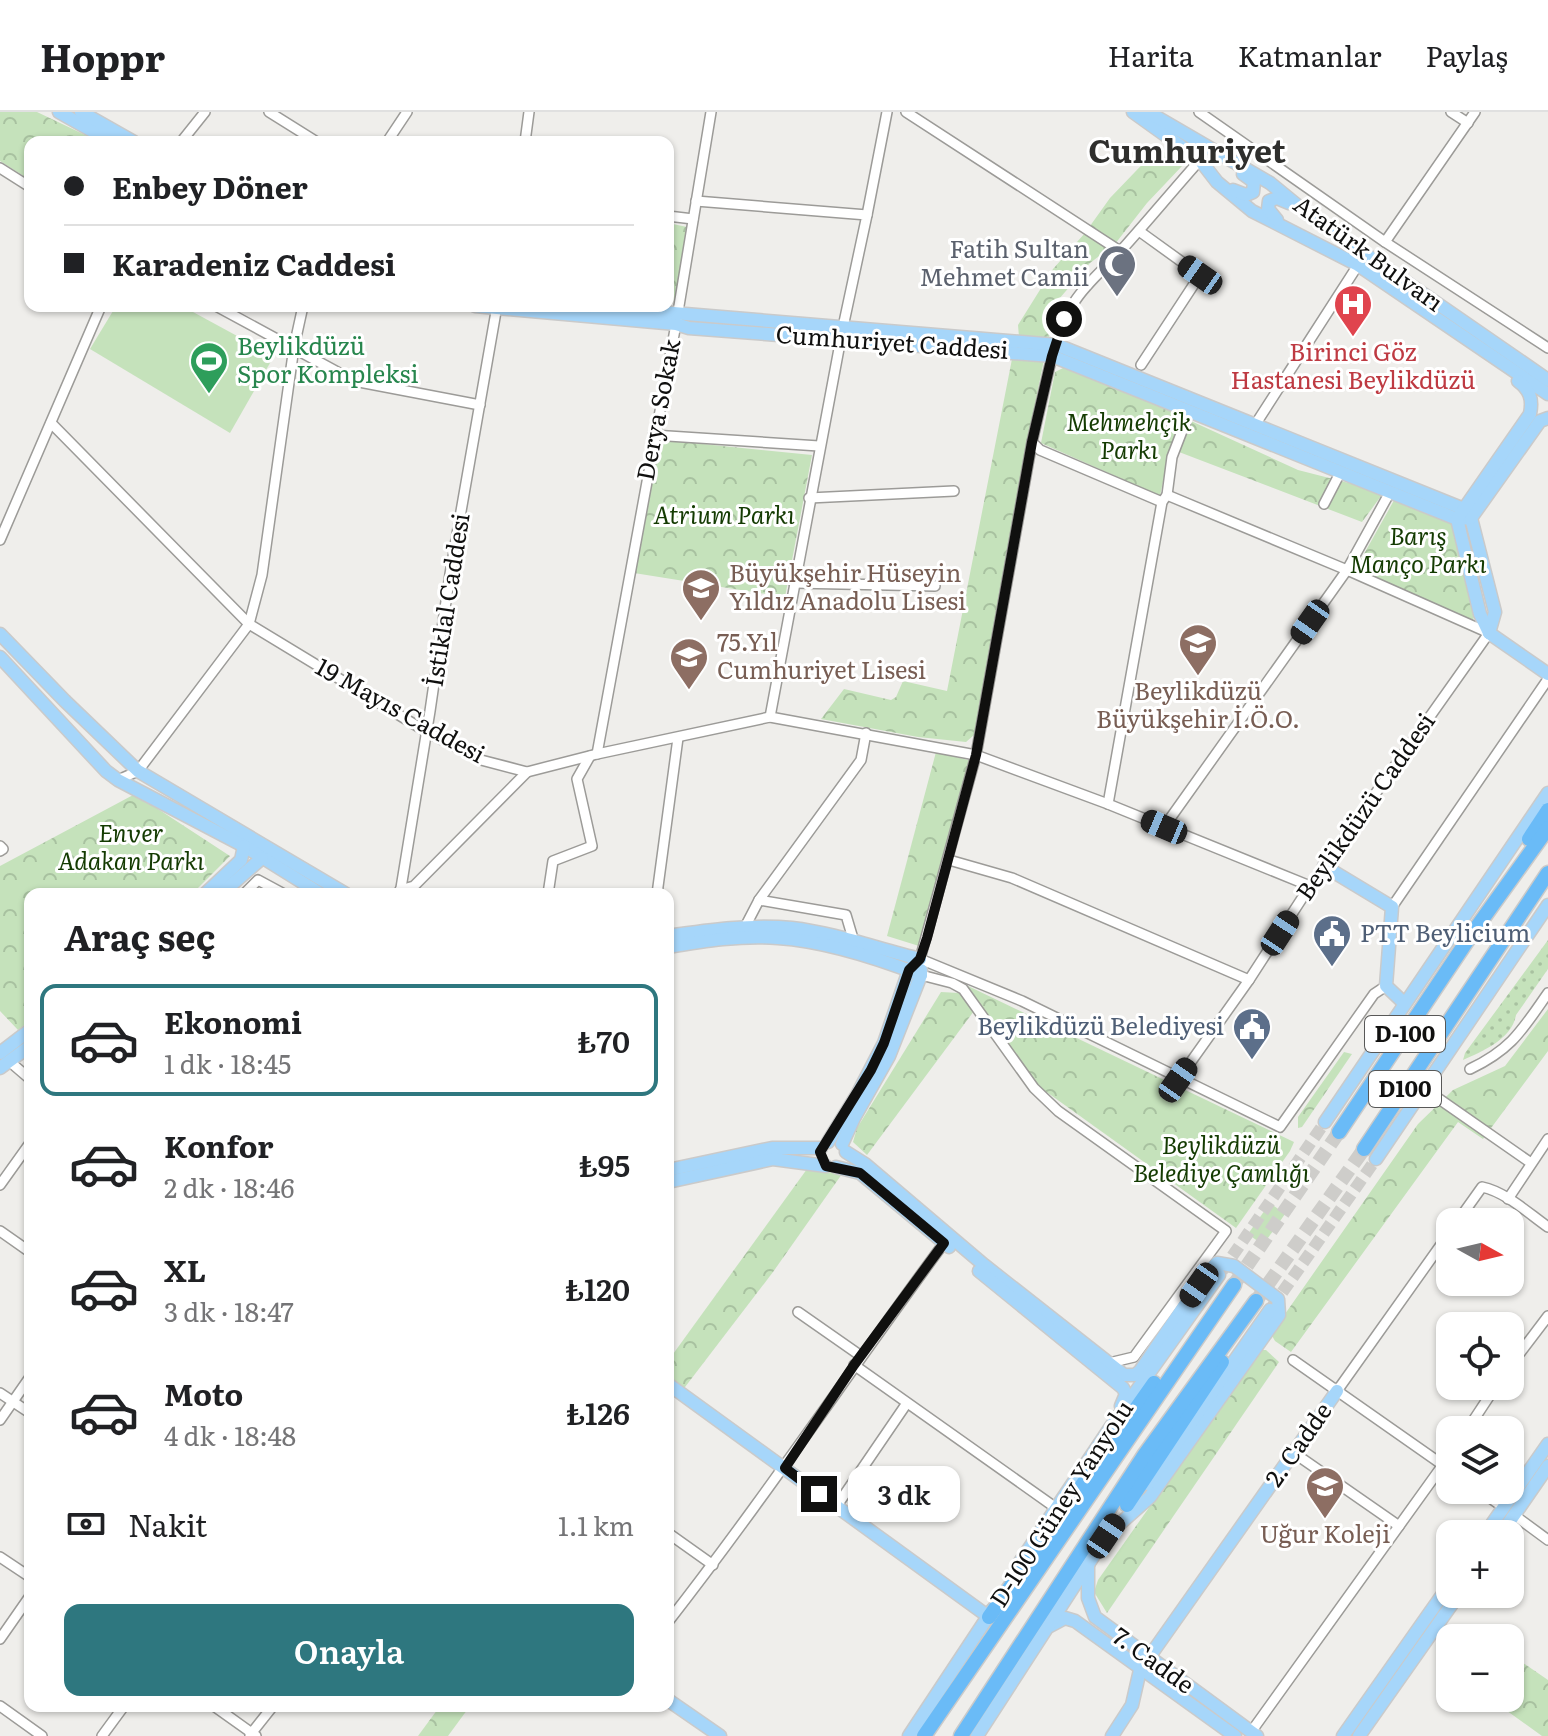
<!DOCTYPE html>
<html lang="tr">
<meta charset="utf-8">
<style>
:root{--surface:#fff;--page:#f6f6f6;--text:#202124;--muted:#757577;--line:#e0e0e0;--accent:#2e777f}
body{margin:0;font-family:Literata,serif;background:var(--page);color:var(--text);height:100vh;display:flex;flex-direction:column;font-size:30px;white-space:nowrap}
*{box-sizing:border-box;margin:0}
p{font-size:26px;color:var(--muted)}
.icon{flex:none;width:44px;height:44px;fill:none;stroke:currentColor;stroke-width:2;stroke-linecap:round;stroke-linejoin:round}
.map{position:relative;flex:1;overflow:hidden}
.panel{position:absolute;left:24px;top:776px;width:650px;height:824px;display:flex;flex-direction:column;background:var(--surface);border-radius:16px;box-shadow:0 2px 6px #0004}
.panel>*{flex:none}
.banner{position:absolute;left:24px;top:24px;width:650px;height:176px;border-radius:16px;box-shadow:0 2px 6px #0004;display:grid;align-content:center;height:176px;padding:0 40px;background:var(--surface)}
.needle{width:52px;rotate:98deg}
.fabs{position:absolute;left:1436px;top:1096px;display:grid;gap:16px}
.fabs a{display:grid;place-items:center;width:88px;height:88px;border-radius:16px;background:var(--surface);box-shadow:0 2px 6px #0004;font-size:40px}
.end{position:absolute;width:36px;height:36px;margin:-18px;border:10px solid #10100f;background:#fff;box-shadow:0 0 0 4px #fff}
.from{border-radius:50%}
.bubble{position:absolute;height:56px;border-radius:16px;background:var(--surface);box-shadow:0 2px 6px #0004;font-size:26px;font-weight:600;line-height:56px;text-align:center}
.car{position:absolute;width:24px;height:48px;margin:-24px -12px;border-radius:10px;box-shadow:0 0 6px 2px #0007;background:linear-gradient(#222 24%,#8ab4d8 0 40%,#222 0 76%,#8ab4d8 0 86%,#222 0)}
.banner b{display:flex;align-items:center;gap:28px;height:76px;font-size:30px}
.banner b+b{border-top:2px solid var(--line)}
.banner i{width:20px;height:20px;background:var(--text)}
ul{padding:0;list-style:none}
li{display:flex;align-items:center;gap:24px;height:112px;margin:0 16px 12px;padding:0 24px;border:4px solid transparent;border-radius:16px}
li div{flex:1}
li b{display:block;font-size:30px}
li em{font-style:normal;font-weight:600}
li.on{border-color:var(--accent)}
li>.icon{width:72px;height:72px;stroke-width:1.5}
h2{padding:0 40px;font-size:36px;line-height:96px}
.pay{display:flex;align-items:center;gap:20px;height:88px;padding:0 40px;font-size:30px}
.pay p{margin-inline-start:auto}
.primary-button{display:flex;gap:16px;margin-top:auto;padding:16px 40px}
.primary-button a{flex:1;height:92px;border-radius:16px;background:var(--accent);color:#fff;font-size:32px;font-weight:600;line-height:92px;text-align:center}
header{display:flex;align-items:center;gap:48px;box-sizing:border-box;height:112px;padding:0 40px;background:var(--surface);border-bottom:2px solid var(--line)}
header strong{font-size:38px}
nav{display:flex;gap:44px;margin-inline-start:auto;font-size:28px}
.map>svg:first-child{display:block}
</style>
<header>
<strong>Hoppr</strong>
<nav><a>Harita</a><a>Katmanlar</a><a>Paylaş</a></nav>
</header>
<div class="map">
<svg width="1548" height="1624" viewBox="0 0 1548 1624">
<defs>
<pattern id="grass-dots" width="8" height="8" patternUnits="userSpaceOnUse" patternTransform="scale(2)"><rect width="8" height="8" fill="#c5e2bb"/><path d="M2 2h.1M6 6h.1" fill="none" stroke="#a8c1a0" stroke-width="1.8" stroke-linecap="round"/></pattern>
<pattern id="forest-crowns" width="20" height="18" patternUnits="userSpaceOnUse" patternTransform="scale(2)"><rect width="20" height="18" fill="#c5e2bb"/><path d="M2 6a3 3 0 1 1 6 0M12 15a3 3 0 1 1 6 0" fill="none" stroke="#a8c1a0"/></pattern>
</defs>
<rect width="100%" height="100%" fill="#efeeeb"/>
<path fill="url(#grass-dots)" d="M1548,828V857L1516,903C1512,927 1483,939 1463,948L1465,941Z"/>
<g fill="url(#forest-crowns)">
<path d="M0,0H37L100,30H30V68L0,49Z"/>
<path d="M1158,36L1183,53L1147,91L1115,132L1090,151L1059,187L1048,229L1019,225L1018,213L1053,157L1085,121L1110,86Z"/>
<path d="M668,111L687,115L675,186L671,190H668Z"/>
<path d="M1012,247L1044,248L1021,360L974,623L966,630L918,625L821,607L844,577L891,588L896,585L903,569L947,579Z"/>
<path d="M1067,254L1184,302L1170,336L1160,384L1041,331L1055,260Z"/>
<path d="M1191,309L1298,358L1384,380L1362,410L1179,340Z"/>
<path d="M654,327L812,343L785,485L634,461Z"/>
<path d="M1397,383L1455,409L1476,504L1471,509L1355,458Z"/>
<path d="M936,640L972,649L919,834L887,824Z"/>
<path d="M135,682L230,744L192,782H30V909L18,918L0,899V754Z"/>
<path d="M968,874L1294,1030L1290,1039L1236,1116L1034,971Z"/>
<path d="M941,880L959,881L974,899L867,1043L853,1030L857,1016Z"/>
<path d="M1548,897V939L1483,1027L1458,1010L1291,1240L1275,1229L1271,1222L1418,1012L1453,978L1505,954Z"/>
<path d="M1344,940L1352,942L1302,1015L1298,1016V1005Z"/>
<path d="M807,1057L842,1062L773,1160L682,1279L668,1270V1249Z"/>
<path d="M1260,1238H1266L1279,1250L1107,1501L1094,1480L1098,1468Z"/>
<path d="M1510,1542L1548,1568V1624H1542L1489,1586H1510Z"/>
<path d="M440,1594H470L448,1624H418Z"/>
</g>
<g fill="#c5e2bb">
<path d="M116,194H182L274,244L230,321L90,237Z"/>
<path d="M1270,1091L1285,1102L1263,1133L1248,1122Z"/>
</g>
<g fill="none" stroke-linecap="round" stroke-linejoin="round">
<g stroke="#cecdca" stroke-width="12" stroke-dasharray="12 6" stroke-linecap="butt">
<path d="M1222,1159L1325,1010"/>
<path d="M1272,1195L1376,1047"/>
</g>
<g stroke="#cecdca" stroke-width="14" stroke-dasharray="14 7" stroke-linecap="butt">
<path d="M1235,1171L1339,1020"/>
<path d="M1256,1189L1364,1037"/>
</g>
<g stroke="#9c9b98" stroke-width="12">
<g id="minor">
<path d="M269,0L317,30"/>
<path d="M906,0L1120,139"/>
<path d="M1199,0L1385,130L1548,236"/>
<path d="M1451,0L1468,11"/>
<path d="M181,30L205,0"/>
<path d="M387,30L407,0"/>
<path d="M525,30L529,0"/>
<path d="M0,56L30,75"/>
<path d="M696,89L867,103L843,215"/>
<path d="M867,103L887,0"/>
<path d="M668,104L693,107"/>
<path d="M1139,119L1200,163L1141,253"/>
<path d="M1385,130L1475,0"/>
<path d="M216,194L354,269L480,293"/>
<path d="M1057,233C1070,180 1092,171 1126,133C1151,105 1175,76 1200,48"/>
<path d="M1052,244L1032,330L976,643L920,847L1022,889L1280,1015L1374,882L1386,874"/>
<path d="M51,311L249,512L427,620L481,648L527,660L597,642L770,605L976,643L1108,692L1310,774"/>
<path d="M1255,313L1358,153"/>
<path d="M653,323L819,334"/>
<path d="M1032,330L1040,338L1162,390"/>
<path d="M1167,383L1347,458L1489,521L1310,774L1249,868L1178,968"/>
<path d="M809,386L954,379"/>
<path d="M1324,392L1340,361"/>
<path d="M0,428L101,194"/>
<path d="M794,471L935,474"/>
<path d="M770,605L841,226"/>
<path d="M597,642L676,212L711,0"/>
<path d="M118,668L138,659L249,512L262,463L294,235L303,194"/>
<path d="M1108,692L1162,390L1167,383L1172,345L1189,301"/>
<path d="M1164,715L1347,458L1390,380"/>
<path d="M0,734L3,737L0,739"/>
<path d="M949,748L1012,766L1249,868"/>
<path d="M400,778L414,774L527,660"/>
<path d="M244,782L258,768L284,782"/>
<path d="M400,782L430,599L450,462L497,194"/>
<path d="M548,782L553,749L592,734L577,667L590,644"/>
<path d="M657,782L678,626"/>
<path d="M759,788L846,803L854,830"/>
<path d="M1392,795L1548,567"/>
<path d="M745,815L759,788L861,648L866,621"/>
<path d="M921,863L952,871L963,877L1034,976L1058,999L1226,1119L1134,1245L1109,1251"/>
<path d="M9,949L30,967"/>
<path d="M1470,957C1512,937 1522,918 1548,881"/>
<path d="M1432,982L1531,1051"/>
<path d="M0,1073L30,1031"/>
<path d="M1508,1087L1548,1027"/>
<path d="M1457,1110L1482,1075C1506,1080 1528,1101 1548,1115"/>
<path d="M0,1119L30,1140"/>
<path d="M798,1200L861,1244"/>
<path d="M1293,1248L1450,1358"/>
<path d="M854,1253L1056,1396"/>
<path d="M1510,1254L1548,1204"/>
<path d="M1337,1279L1450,1120"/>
<path d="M0,1281L30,1301"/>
<path d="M0,1308L30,1265"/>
<path d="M1467,1318L1496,1274"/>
<path d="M1294,1341L1399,1414"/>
<path d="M1479,1378L1503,1395"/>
<path d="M836,1395L907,1291"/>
<path d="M1514,1403L1548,1428"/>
<path d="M668,1421L713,1453"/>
<path d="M0,1445L30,1465"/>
<path d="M668,1510C764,1387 851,1257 944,1131"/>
<path d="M0,1527L30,1484"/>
<path d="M0,1594L42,1624"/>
<path d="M214,1594L256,1624"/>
<path d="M1251,1620L1450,1343"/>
<path d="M250,1623L273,1594"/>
<path d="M102,1624L124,1594"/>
</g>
</g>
<g stroke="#cacaca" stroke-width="15">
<g id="major">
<path d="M59,0L112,30"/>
<path d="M81,0L134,30"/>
<path d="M1133,0L1200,48L1217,70L1252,99L1358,153L1548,282"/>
<path d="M1148,0L1270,71L1309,103L1548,268"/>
<path d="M1233,78L1246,83L1253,80L1254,70L1243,62"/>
<path d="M1277,108L1268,97L1269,89L1277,86L1289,91"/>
<path d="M475,194L676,212L689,216L1052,244L1457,407L1471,406"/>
<path d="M589,194L1057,233L1464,397L1471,406L1495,500L1489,521"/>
<path d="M1471,406L1540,309L1548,306"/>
<path d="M1489,521L1480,502L1457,407L1530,302C1533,287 1530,278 1518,269"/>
<path d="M1489,521L1548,562"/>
<path d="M0,522L65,589L138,659L346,782"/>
<path d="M0,545L106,659L118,668L244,734L321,782"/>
<path d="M1324,754L1392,795L1386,874L1404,891"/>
<path d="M205,782L241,748L244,734"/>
<path d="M221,782L262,746"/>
<path d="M668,824C709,818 751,812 792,816C835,821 878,837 920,847"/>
<path d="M668,835C704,829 742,823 778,826C826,829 877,846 921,863"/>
<path d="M0,941L30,918"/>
<path d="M0,956L30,934"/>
<path d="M1325,1010L1548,681"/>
<path d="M828,1030L857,983L884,931L909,858L913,854"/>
<path d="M842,1032L854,1006L889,944L921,863V858"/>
<path d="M846,1040L865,1052L984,1153L1124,1263H1135L1140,1259L1207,1160L1217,1151L1234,1154L1278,1187L1279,1203L1150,1385L1106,1424"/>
<path d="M1376,1047L1548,793"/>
<path d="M836,1055L860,1061L949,1135"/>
<path d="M668,1058L772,1036H821"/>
<path d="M668,1070L773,1047L826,1054"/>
<path d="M979,1159L1123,1276L1126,1282L1121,1294"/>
<path d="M668,1272L989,1505"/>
<path d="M1148,1372L1270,1198"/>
<path d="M1485,1422L1548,1332"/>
<path d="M1501,1422L1548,1354"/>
<path d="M1018,1453L1112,1313L1219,1163"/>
<path d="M1088,1454V1486L1095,1505L1257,1624"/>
<path d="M1050,1514L1065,1506L1075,1509L1235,1624"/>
<path d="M668,1588L720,1624"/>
<path d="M909,1624L993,1497"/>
<path d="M977,1624L1111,1417"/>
<path d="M1112,1624L1132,1593L1140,1558L1337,1279"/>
<path d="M1343,1624L1450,1472"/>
<path d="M1359,1624L1459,1482"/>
</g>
</g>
<g stroke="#cacaca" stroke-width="17">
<g id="highway">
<path d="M1529,727L1548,698"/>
<path d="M1339,1020L1471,823L1548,716"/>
<path d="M1364,1037L1548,761"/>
<path d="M1127,1393L1222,1250"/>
<path d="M989,1505L1154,1271"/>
<path d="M924,1624L1234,1173"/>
<path d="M961,1624L1145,1342L1256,1189"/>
</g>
</g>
<use href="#minor" stroke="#fff" stroke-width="9"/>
<use href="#major" stroke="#a6d6fa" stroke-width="12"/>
<use href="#highway" stroke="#6abbf7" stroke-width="14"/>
</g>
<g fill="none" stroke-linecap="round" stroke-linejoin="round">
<path stroke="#10100f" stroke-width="10" d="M819,1382L785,1356L854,1253L944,1131L860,1061L826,1054L820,1040L871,958L884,931L909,858L920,847L927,826L976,643L1032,330L1052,244L1064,207"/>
</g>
<defs>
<g id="mosque-pin" transform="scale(2)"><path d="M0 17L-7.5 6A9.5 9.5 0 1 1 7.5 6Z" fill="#6b7280" stroke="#fff"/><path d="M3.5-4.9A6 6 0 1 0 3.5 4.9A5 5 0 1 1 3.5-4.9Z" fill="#fff"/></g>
<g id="hospital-pin" transform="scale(2)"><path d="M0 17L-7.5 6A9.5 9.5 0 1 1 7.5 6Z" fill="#e0444e" stroke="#fff"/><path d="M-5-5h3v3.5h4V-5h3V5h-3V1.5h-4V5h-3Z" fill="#fff"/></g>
<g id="stadium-pin" transform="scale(2)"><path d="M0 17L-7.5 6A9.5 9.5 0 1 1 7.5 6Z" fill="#2e9e5b" stroke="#fff"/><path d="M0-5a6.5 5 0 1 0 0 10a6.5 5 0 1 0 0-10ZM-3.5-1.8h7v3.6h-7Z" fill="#fff"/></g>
<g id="school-pin" transform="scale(2)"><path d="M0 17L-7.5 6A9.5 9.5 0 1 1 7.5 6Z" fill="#8d6e63" stroke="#fff"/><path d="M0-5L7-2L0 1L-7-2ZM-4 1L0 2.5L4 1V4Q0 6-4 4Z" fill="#fff"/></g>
<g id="civic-pin" transform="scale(2)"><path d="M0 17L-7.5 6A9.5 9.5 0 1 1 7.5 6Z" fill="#5c6f8a" stroke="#fff"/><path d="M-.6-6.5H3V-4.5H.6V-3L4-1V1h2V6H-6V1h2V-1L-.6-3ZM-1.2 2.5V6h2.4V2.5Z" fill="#fff"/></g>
</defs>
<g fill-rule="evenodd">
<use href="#mosque-pin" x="1117" y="152"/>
<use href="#hospital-pin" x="1353" y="192"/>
<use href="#stadium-pin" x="209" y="249"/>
<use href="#school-pin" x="701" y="476"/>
<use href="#school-pin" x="1198" y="531"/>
<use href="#school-pin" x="689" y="545"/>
<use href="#civic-pin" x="1332" y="822"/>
<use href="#civic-pin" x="1252" y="915"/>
<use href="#school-pin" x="1325" y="1374"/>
</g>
<g text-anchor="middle" stroke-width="6" stroke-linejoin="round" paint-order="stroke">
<g fill="#fff" stroke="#585857" stroke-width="2">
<rect x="1365" y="904" width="80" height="36" rx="6"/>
<rect x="1369" y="959" width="72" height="36" rx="6"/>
</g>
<g font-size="22" font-weight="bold" fill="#10100f">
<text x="1405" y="930">D-100</text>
<text x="1405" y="985">D100</text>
</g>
<g font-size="24" fill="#5b616d" stroke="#fff" text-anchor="end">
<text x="1089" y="146">Fatih Sultan<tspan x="1089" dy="28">Mehmet Camii</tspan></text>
</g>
<g font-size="24" fill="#10100f" stroke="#fff">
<text transform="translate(1368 142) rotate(36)" y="8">Atatürk Bulvarı</text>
<text transform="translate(892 231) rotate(4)" y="8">Cumhuriyet Caddesi</text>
<text transform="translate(659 298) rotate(-79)" y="8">Derya Sokak</text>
<text transform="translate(448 488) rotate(-81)" y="8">İstiklal Caddesi</text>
<text transform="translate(400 599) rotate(29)" y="8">19 Mayıs Caddesi</text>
<text transform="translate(1366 695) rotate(-55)" y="8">Beylikdüzü Caddesi</text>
<text transform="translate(1299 1333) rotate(-55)" y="8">2. Cadde</text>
<text transform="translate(1062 1392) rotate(-57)" y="8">D-100 Güney Yanyolu</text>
<text transform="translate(1153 1549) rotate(36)" y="8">7. Cadde</text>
</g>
<g font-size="24" fill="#27864d" stroke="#fff" text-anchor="start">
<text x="237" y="243">Beylikdüzü<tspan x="237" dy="28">Spor Kompleksi</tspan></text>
</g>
<g font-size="24" fill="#be3a42" stroke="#fff">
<text x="1353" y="249">Birinci Göz<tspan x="1353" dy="28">Hastanesi Beylikdüzü</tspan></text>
</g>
<g font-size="24" font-style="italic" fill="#143b02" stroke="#fff">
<text x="1129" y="319">Mehmehçik<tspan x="1129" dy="28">Parkı</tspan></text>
<text x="724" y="412">Atrium Parkı</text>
<text x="1418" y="433">Barış<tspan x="1418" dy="28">Manço Parkı</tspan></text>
<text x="131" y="730">Enver<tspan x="131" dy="28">Adakan Parkı</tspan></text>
<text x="1221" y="1042">Beylikdüzü<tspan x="1221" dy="28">Belediye Çamlığı</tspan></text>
</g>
<g font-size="24" fill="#785e54" stroke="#fff" text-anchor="start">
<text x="729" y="470">Büyükşehir Hüseyin<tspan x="729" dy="28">Yıldız Anadolu Lisesi</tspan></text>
<text x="717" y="539">75.Yıl<tspan x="717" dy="28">Cumhuriyet Lisesi</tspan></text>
<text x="1198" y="588" text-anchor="middle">Beylikdüzü<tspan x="1198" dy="28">Büyükşehir İ.Ö.O.</tspan></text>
<text x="1325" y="1431" text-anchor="middle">Uğur Koleji</text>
</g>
<g font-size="24" fill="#4e5e75" stroke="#fff" text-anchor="start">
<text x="1360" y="830">PTT Beylicium</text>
<text x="1224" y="923" text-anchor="end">Beylikdüzü Belediyesi</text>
</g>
<g font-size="32" font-weight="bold" fill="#2f2f2d" stroke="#fff">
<text x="1187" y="51">Cumhuriyet</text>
</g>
</g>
</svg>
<div class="fabs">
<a><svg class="needle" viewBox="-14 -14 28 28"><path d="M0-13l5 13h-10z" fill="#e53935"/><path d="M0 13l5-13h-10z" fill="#757577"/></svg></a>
<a><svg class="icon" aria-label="locate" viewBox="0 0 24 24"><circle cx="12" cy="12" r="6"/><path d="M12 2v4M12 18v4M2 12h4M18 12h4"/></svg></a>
<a><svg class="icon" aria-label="layers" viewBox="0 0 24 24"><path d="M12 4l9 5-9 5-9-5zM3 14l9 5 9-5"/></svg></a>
<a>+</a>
<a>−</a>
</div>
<i class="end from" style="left:1064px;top:207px"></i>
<i class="end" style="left:819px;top:1382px"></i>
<div class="bubble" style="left:848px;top:1354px;width:112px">3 dk</div>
<i class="car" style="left:1200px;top:163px;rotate:305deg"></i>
<i class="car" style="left:1310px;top:510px;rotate:215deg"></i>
<i class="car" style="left:1164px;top:715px;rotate:293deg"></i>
<i class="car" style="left:1280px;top:821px;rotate:33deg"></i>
<i class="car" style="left:1178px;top:968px;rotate:35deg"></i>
<i class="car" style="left:1199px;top:1173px;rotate:215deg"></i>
<i class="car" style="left:1106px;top:1424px;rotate:34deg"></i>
<div class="banner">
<b><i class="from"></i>Enbey Döner</b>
<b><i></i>Karadeniz Caddesi</b>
</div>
<section class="panel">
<h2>Araç seç</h2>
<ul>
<li class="on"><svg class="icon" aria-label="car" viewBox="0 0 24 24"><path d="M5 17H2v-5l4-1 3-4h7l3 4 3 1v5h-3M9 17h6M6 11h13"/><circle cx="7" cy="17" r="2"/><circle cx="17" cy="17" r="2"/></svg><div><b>Ekonomi</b><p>1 dk · 18:45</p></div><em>₺70</em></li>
<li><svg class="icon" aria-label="car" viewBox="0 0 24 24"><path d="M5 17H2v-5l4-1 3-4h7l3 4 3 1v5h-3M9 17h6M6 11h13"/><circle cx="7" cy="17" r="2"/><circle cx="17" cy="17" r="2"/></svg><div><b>Konfor</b><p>2 dk · 18:46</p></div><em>₺95</em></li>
<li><svg class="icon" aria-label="car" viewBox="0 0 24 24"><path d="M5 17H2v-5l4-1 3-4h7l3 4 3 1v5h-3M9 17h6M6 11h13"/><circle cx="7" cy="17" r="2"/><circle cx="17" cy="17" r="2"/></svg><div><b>XL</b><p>3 dk · 18:47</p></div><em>₺120</em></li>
<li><svg class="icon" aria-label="car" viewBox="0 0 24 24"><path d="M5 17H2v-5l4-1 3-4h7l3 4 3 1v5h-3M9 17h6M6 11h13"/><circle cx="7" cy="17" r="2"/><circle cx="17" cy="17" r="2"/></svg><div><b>Moto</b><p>4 dk · 18:48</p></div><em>₺126</em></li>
</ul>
<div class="pay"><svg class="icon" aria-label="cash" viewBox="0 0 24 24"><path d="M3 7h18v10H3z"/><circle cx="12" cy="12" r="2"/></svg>Nakit<p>1.1 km</p></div>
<div class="primary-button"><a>Onayla</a></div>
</section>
</div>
